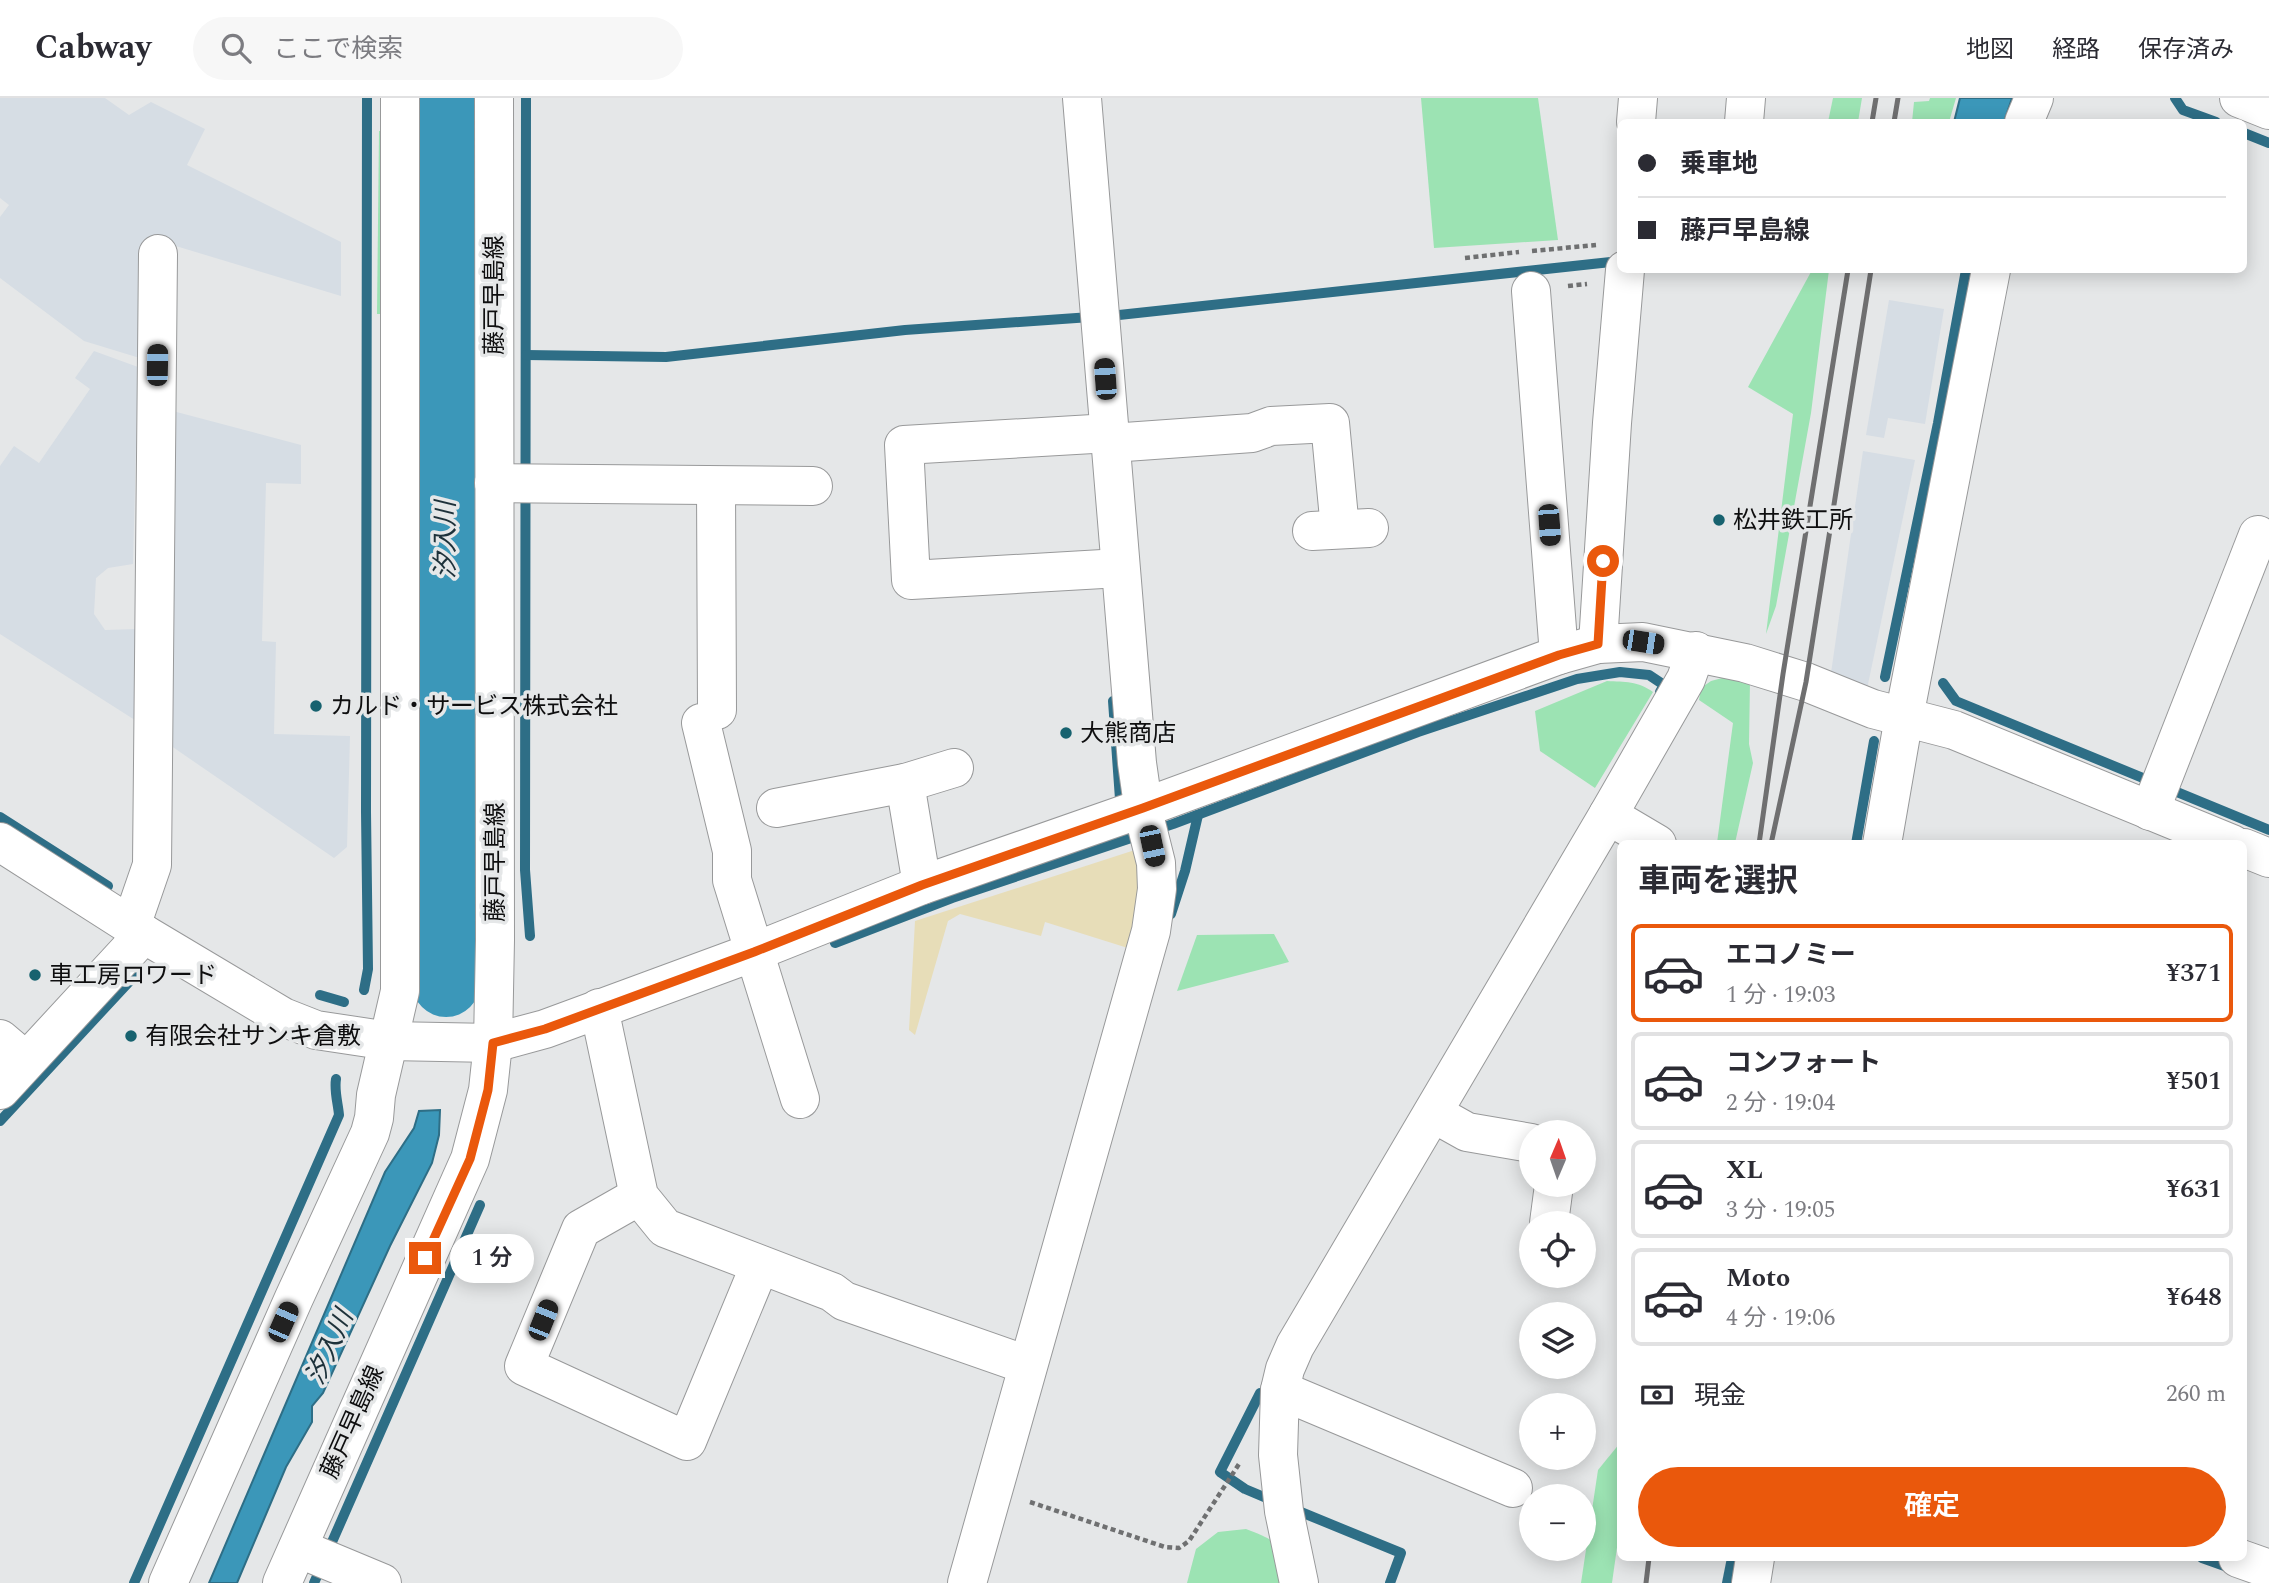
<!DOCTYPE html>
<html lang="ja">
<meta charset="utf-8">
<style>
:root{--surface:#fff;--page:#f7f7f7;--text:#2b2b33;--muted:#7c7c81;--line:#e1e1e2;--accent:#ea580c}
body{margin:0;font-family:Spectral,"Noto Sans JP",serif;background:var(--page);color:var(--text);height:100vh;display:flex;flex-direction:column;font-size:26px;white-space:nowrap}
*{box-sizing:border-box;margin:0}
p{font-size:23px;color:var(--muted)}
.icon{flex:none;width:38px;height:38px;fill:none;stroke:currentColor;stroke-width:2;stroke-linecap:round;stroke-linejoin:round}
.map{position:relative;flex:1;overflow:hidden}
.panel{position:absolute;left:1617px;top:742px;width:630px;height:721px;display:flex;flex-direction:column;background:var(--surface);border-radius:10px;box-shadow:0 4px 18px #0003}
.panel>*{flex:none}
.top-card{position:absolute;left:1617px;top:21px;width:630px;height:154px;border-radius:10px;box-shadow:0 4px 18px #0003;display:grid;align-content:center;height:154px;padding:0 21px;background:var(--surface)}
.needle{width:46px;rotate:2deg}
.controls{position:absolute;left:1519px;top:1022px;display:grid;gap:14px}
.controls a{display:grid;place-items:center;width:77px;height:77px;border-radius:50%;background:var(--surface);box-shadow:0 4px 18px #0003;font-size:35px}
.end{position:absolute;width:32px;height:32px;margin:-16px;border:9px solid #ea580c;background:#fff;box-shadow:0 0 0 4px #fff}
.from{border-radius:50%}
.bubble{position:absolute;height:49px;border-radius:24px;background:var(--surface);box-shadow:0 4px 18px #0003;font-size:23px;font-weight:600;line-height:49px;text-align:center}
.car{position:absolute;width:21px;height:42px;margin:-21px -10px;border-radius:9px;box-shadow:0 0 5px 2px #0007;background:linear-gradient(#222 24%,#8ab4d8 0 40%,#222 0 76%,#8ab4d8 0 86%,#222 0)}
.top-card b{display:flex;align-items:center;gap:24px;height:66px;font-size:26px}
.top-card b+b{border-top:2px solid var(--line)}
.top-card i{width:18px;height:18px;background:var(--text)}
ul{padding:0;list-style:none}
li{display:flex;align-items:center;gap:21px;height:98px;margin:0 14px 10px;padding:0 7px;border:4px solid var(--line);border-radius:10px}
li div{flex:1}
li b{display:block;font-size:26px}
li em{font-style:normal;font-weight:600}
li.selected{border-color:var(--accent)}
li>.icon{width:63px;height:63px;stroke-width:1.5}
h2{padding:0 21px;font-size:32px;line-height:84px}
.pay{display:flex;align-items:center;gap:18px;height:77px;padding:0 21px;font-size:26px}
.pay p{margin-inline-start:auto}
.primary-button{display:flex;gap:14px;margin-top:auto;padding:14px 21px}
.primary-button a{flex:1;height:80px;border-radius:42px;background:var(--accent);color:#fff;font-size:28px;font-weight:600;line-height:80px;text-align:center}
header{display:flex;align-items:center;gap:42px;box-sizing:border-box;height:98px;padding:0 35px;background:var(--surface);border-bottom:2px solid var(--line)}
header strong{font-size:33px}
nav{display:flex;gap:38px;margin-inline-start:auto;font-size:24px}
.search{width:490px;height:63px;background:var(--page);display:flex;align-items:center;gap:18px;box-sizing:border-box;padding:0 24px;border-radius:38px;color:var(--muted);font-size:26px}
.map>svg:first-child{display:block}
</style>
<header>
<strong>Cabway</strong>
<div class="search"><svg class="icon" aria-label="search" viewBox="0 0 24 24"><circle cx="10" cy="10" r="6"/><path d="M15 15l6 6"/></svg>ここで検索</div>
<nav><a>地図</a><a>経路</a><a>保存済み</a></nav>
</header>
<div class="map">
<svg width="2269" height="1485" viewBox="0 0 2269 1485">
<rect width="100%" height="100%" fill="#e5e7e8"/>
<g fill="#d6dde4">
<path d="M0,0H105L129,17L151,4L205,31L187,67L341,144V198L156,142L143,261L84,243L0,180V119L9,107L0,100Z"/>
<path d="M1889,202L1944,211L1925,326L1888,320L1884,340L1866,337Z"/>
<path d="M94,253L138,269L133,466L108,470L96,480L94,516L105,532L137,531L138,624L0,536V368L14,348L39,365L90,291L75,280Z"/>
<path d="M169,312L301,347V386L266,385L262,543L276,544L274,636L350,638L347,749L334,760L164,643Z"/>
<path d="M1863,353L1915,362L1867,591L1831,575Z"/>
</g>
<g fill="#9ce3b3">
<path d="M413,0H429L430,415L433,841L421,839L420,802L409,799Z"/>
<path d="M1421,0H1538L1558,142L1434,150Z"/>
<path d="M1833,0H1862L1858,24H1828Z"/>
<path d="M1930,0H1956L1949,24H1912L1914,4L1929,3Z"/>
<path d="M379,33H392L394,216H377Z"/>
<path d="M1812,172H1829L1811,315L1776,508L1766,536L1793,316L1748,289Z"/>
<path d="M1726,579L1750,583L1749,646L1753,665L1735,745H1717L1733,625L1699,602L1701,590L1711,583Z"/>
<path d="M1607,583C1625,584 1638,583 1653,594L1595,690L1540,653L1535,613Z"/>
<path d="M1274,836L1289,864L1177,893L1197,837Z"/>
<path d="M1620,1345V1428L1612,1485H1581L1598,1372Z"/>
<path d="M1246,1431C1282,1444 1282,1449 1288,1485H1187L1196,1451L1218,1434Z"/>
</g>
<path fill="#e7ddb8" d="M1138,751L1143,769L1131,851L1045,824L1041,838L960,816L948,823L915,937L909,932L915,823Z"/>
<g fill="#3b97b9" stroke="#2e6e86" stroke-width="2">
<path d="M1960,0H2012L2004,24H1954Z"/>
<path d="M440,1012L439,1037L432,1065L390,1148L323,1295L312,1308V1324L286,1369L237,1485H209L385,1074L414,1030L419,1013Z"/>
</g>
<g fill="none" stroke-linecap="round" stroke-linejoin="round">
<g stroke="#2e6e86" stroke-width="10">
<path d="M526,0L525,772L530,838"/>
<path d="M2175,0L2183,12L2216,24"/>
<path d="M2244,35L2269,45"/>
<path d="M526,257L666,259L905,232L1119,217L1620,163"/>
<path d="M1885,579L1938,325L1966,172"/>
<path d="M1943,585L1956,603L2269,732"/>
<path d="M1113,603L1120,701"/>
<path d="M0,719L108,788"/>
<path d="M1856,746L1874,643"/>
<path d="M1171,816L1185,773L1198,717"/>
<path d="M835,845L952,800L1173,726L1418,634L1577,581L1620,574L1649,577L1664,587L1660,594"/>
<path d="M364,892L368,871L366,714L367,0"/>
<path d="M320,897L344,904"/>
<path d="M0,1023L140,872"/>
<path d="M1260,1295L1220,1374L1245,1391L1276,1404"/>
<path d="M1291,1410L1401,1455L1390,1485"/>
<path d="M2202,1460L2233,1471"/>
<path d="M134,1485L339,1017C338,1005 334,993 336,981"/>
<path d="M314,1485L480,1107"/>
<path d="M1727,1485L1732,1460"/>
</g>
<path stroke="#3b97b9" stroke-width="68" d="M444,0L446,885"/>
<g stroke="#98999a" stroke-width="40">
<g id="minor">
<path d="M2239,0L2269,12"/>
<path d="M1636,24L1638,0"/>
<path d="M1744,24L1746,0"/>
<path d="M2024,24L2034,0"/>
<path d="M1531,193L1559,557"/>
<path d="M1110,335L904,347L911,482L1120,470"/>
<path d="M1111,345L1252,335L1271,328L1330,325L1340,431"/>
<path d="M494,385L813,388"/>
<path d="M716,388L717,612"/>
<path d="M1312,433L1369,430"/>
<path d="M1598,546L1612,325L1625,172"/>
<path d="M701,625L732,753V782L800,1001"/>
<path d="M905,685L922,787"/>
<path d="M776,710L905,685L954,670"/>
<path d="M2150,713L2258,437"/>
<path d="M1608,717L1657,746"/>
<path d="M0,744L144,836L283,919L316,932L389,943L493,945L545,931L754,854L922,787L1143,710L1559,557L1598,546L1643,544L1745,565L1806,584L1873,611L1954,632L2232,746"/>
<path d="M1882,746L1904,619L1991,172"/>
<path d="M2244,750L2269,760"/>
<path d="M131,828L152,767L158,156"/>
<path d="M599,910L639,1098L665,1130L832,1194L844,1203L1027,1267"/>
<path d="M0,941L26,963"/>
<path d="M0,992L144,836"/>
<path d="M1433,1015L1467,1034L1531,1045"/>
<path d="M639,1098L581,1131L524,1268L687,1343L760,1167"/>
<path d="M1549,1125L1554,1087"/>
<path d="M1280,1292L1513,1390"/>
<path d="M298,1450L382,1485"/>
<path d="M2238,1460L2269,1471"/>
<path d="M168,1485L294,1200L370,1035L374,1020L376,997L400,893V0"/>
<path d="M967,1485L1151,833L1157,791L1156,765L1145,721L1137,665L1082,0"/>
<path d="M1299,1485L1284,1413L1278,1357L1280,1292L1285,1271L1295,1248L1608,717L1686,581L1696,553"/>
<path d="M1751,1485L1755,1460"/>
</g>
</g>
<g stroke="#98999a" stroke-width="40">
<path id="major" d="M282,1485L470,1061L488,992L493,945L495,842L494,0"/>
</g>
<g stroke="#6f7071" stroke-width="4.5" stroke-dasharray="5 3.5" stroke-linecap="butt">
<path d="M1532,153L1596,147"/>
<path d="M1465,160L1519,154"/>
<path d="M1568,188L1587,186"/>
<path d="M1030,1404L1165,1449L1179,1450L1189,1443L1239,1366"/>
</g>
<use href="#minor" stroke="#fff" stroke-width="38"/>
<use href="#major" stroke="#fff" stroke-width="38"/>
<g stroke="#6f6f70" stroke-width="5">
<path d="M1872,24L1876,0"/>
<path d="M1894,24L1898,0"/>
<path d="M1759,746L1783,576L1848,172"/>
<path d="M1771,746L1806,584L1871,172"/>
<path d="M1646,1485L1649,1460"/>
</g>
</g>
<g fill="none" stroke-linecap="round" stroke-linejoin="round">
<path stroke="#ea580c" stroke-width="9" d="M425,1160L470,1061L488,992L493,945L545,931L754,854L922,787L1143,710L1559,557L1598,546L1603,463"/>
</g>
<g fill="#17626f" stroke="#e5e7e8" stroke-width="2.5">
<circle cx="1719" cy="422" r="7"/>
<circle cx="316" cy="608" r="7"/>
<circle cx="1066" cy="635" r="7"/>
<circle cx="35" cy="877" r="7"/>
<circle cx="131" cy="938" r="7"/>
</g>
<g text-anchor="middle" stroke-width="7" stroke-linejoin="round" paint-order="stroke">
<g font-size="24" fill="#0e0e0f" stroke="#e5e7e8">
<text transform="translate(494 197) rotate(-90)" y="8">藤戸早島線</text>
<text transform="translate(495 764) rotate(-90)" y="8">藤戸早島線</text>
<text transform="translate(352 1324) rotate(-66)" y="8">藤戸早島線</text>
</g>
<g font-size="24" fill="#0e0e0f" stroke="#e5e7e8" text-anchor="start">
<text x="1733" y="430">松井鉄工所</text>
<text x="330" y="616">カルド・サービス株式会社</text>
<text x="1080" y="643">大熊商店</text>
<text x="49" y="885">車工房ロワード</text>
<text x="145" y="946">有限会社サンキ倉敷</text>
</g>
<g font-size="26" font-style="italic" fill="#1d313a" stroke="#e5e7e8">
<text transform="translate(445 442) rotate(-90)" y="9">汐入川</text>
<text transform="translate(329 1249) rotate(-66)" y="9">汐入川</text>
</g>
</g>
</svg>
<div class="controls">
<a><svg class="needle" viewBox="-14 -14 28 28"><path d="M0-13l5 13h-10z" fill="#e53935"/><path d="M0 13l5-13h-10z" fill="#7c7c81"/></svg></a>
<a><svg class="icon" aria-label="locate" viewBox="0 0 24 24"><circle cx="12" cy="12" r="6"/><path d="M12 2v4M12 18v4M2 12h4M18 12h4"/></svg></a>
<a><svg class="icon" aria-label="layers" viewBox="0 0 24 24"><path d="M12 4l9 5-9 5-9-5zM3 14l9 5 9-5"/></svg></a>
<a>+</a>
<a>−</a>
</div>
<i class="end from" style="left:1603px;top:463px"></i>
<i class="end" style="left:425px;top:1160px"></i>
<div class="bubble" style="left:450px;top:1136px;width:84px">1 分</div>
<i class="car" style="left:157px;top:267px;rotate:1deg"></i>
<i class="car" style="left:1105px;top:281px;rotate:356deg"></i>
<i class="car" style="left:1549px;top:427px;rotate:176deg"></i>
<i class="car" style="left:1643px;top:544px;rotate:99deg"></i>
<i class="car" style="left:1152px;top:748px;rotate:168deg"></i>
<i class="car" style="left:543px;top:1222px;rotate:22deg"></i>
<i class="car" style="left:283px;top:1224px;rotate:24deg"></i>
<div class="top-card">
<b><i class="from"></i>乗車地</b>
<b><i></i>藤戸早島線</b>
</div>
<section class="panel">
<h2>車両を選択</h2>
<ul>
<li class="selected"><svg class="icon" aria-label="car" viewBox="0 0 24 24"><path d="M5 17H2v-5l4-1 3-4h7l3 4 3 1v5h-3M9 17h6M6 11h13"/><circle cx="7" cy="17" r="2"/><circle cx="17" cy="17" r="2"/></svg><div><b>エコノミー</b><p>1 分 · 19:03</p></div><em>¥371</em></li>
<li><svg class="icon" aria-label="car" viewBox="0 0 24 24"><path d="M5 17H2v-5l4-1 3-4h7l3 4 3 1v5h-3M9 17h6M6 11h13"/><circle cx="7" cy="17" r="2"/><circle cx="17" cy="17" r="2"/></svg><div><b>コンフォート</b><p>2 分 · 19:04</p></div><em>¥501</em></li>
<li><svg class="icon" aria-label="car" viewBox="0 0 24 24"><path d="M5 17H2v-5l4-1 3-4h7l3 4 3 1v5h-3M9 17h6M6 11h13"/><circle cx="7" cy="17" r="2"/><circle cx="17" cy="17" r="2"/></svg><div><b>XL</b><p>3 分 · 19:05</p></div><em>¥631</em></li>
<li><svg class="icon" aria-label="car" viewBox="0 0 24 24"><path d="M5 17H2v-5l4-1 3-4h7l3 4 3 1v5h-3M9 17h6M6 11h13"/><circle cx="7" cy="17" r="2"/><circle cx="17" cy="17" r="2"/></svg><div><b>Moto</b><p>4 分 · 19:06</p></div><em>¥648</em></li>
</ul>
<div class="pay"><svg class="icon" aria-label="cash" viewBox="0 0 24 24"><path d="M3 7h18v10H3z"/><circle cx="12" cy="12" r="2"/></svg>現金<p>260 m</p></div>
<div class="primary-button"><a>確定</a></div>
</section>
</div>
